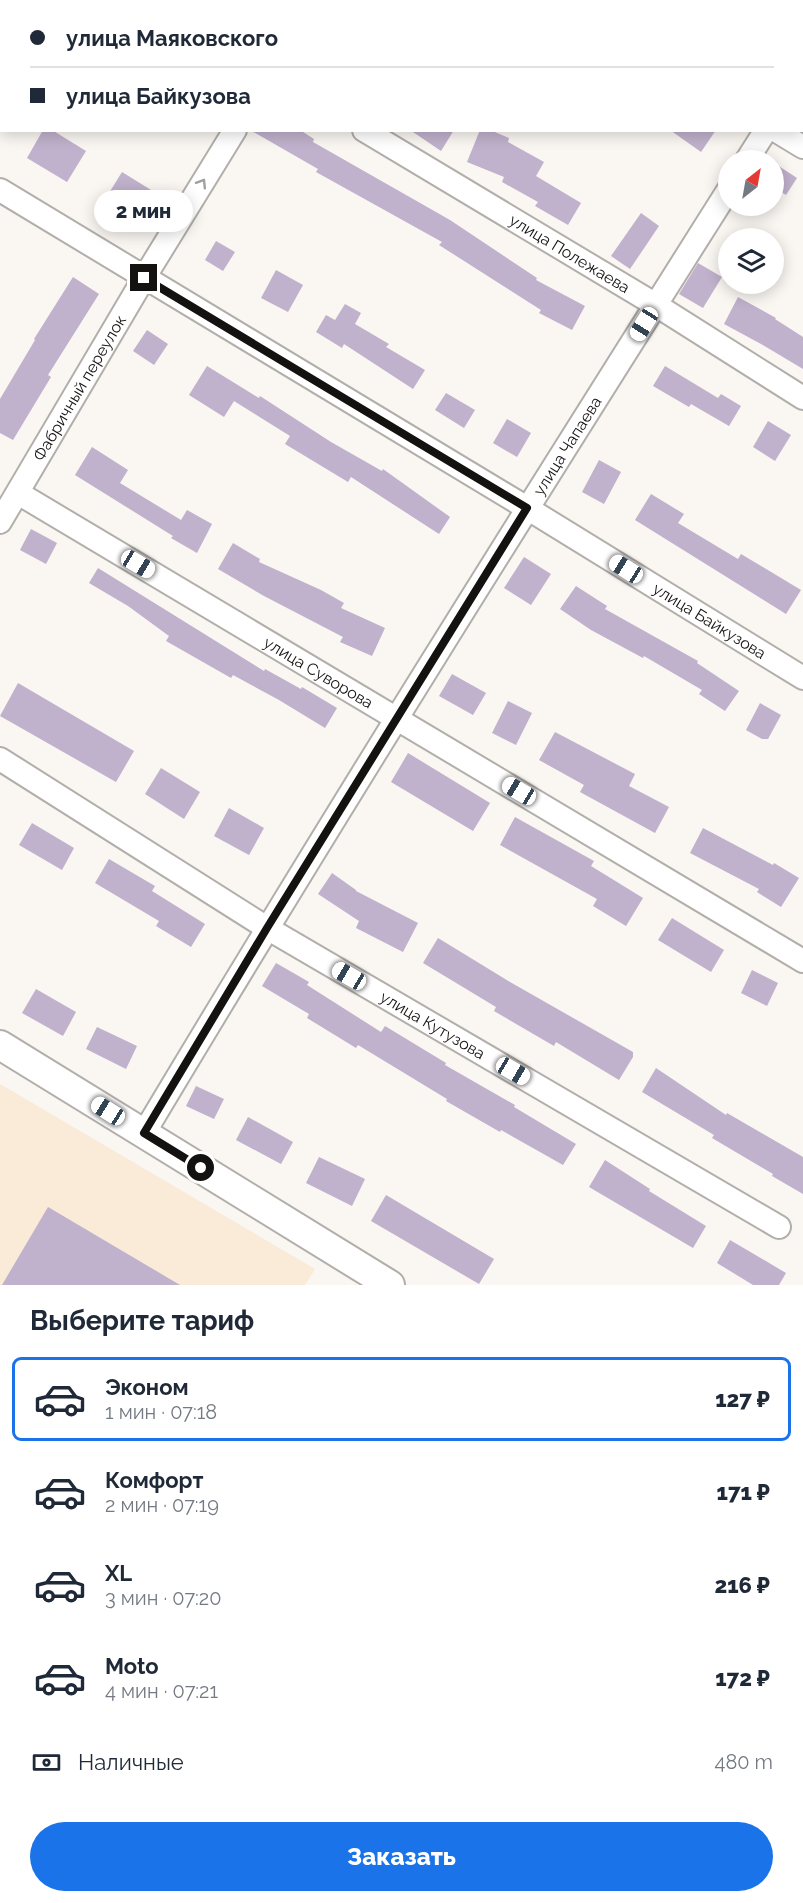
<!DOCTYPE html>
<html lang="ru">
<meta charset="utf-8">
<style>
:root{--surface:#fff;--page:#f6f6f7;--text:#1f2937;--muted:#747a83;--line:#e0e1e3;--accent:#1a73e8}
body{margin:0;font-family:Raleway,sans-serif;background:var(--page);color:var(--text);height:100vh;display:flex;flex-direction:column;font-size:22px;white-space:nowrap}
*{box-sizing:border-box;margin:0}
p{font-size:20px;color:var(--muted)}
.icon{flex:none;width:33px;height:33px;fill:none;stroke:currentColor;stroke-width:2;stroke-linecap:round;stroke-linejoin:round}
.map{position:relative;height:1285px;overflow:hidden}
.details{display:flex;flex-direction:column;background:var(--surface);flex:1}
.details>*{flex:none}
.banner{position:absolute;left:0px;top:0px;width:804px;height:132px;box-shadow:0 3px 15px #0003;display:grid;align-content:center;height:132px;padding:0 30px;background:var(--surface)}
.needle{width:39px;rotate:31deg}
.buttons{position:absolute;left:718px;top:150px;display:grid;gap:12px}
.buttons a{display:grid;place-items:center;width:66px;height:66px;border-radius:50%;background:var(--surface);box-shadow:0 3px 15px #0003;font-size:30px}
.end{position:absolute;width:27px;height:27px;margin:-14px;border:8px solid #141211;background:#fff;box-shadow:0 0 0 3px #fff}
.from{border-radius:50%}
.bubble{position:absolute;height:42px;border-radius:21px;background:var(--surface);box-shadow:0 3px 15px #0003;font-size:20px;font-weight:800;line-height:42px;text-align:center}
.car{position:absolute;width:18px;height:36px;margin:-18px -9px;border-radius:8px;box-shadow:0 0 4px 2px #0007;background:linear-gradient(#fff 24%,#345 0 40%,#fff 0 76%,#345 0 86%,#fff 0)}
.banner b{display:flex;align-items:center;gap:21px;height:57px;font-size:22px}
.banner b+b{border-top:2px solid var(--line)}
.banner i{width:15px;height:15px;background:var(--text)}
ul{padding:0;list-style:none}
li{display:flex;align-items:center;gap:18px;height:84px;margin:0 12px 9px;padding:0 18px;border:3px solid transparent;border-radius:9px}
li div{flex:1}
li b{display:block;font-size:22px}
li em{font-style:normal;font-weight:800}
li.active{border-color:var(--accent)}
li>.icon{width:54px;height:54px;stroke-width:1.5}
h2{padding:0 30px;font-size:27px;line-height:72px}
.pay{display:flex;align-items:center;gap:15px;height:66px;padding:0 30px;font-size:22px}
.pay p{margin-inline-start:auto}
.cta{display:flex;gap:12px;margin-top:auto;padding:12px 30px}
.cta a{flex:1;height:69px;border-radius:36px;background:var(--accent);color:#fff;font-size:24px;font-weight:800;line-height:69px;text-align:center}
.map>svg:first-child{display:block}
</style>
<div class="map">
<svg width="803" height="1285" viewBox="0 0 803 1285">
<rect width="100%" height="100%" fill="#faf6f2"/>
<path fill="#f4e9e0" d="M558,0H797L558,1Z"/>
<path fill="#faead8" d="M0,1084L315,1269L305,1285H0Z"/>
<g fill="#c0b1cc">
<path d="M43,130H52L86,151L67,182L27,158Z"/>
<path d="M250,130H300L314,139L313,142L450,220L537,278L536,280L585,306L572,330L539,313L541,310L439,245L442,242L316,172L318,169Z"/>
<path d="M410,130H454L441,151Z"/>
<path d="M480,130H490L509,138L508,142L544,162L536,176L581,203L568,225L535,206L538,202L502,182L504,177L467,162Z"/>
<path d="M670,130H716L701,152Z"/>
<path d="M774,163L797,178L786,195L774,187Z"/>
<path d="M122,172L164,198L147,226L104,201Z"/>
<path d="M641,213L659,226L630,269L611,256Z"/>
<path d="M216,241L235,252L223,271L205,260Z"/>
<path d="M698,263L722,277L703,308L679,294Z"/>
<path d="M276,270L303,285L288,312L261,298Z"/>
<path d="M73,277L99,294L48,375L51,377L13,440L0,433V399L35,340L34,339Z"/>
<path d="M738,297L776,318L775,319L803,337V369L761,344L724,324Z"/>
<path d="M345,304L361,313L355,324L389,344L386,347L425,370L413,389L344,344L342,348L316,332L326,315L335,320Z"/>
<path d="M147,330L168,344L154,365L133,351Z"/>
<path d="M207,366L259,398L260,396L331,442L382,471L383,469L450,517L439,534L351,477L348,482L285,444L290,436L234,401L224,417L189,395Z"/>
<path d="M665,366L718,398L721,394L741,406L729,426L691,404L689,407L653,386Z"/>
<path d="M446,393L475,410L464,428L435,410Z"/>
<path d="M507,419L531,433L517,457L493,443Z"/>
<path d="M768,421L791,435L775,461L753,447Z"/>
<path d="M92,447L128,470L120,483L181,520L187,510L212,524L197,553L171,538L173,536L75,475Z"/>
<path d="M599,460L621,472L604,504L582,492Z"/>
<path d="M651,494L684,514L678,523L738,559L741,554L801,590L786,614L635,520Z"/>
<path d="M31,529L57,543L46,564L20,550Z"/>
<path d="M233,543L260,559L259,562L321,590L344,603L341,608L385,628L372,656L340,642L343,637L264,596L218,569Z"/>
<path d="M524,557L551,574L531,605L504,588Z"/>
<path d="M98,568L264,671L265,669L301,689L302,687L337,708L325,728L279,700L233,675L231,678L166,641L169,636L128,606L89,583Z"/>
<path d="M576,586L607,606L605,609L698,661L697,663L739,691L725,711L699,694L702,690L644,656L643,658L591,630L560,609Z"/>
<path d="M452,674L486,693L473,715L439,696Z"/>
<path d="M18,683L134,751L116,782L0,716Z"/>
<path d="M508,701L532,713L516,745L492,733Z"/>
<path d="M760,703L781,715L768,739H762L746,730Z"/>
<path d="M555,732L635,774L629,786L669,807L655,833L580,792L584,785L539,760Z"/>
<path d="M408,753L490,803L473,831L391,782Z"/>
<path d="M161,768L200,792L184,819L145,794Z"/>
<path d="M229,808L264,828L249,855L214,836Z"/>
<path d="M515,817L594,861L591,866L643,898L626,926L593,906L597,899L500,845Z"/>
<path d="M32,823L74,848L62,870L19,845Z"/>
<path d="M703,828L773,865L774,863L799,878L781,907L757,892L759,889L690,853Z"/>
<path d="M109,859L155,886L152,891L205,924L191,947L156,926L159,921L95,883Z"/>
<path d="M332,873L356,890V891L418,923L403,952L356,928L359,921L318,894Z"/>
<path d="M672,918L724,950L711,972L658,940Z"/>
<path d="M438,938L510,982L633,1052V1057L619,1080L556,1042L554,1046L494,1011L496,1007L423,963Z"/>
<path d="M276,963L309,982L307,985L381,1032L385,1026L446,1063L445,1065L515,1105L514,1107L576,1144L563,1165L501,1130L500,1132L446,1101L447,1099L358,1045L356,1048L307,1018L309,1014L262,986Z"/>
<path d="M752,970L778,983L767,1006L741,993Z"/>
<path d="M36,989L76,1012L63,1036L22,1013Z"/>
<path d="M97,1027L137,1046L126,1069L86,1049Z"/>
<path d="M656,1068L726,1115L727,1113L803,1157V1194L772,1176L773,1174L712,1138L714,1135L642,1092Z"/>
<path d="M196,1086L224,1099L214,1119L186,1106Z"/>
<path d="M248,1117L293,1142L281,1164L236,1140Z"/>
<path d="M319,1157L365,1179L352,1206L306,1183Z"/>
<path d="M605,1160L650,1189L649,1191L706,1226L693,1248L589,1187Z"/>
<path d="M386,1195L494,1259L479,1284L371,1221Z"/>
<path d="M48,1207L180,1285H2Z"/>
<path d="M730,1240L786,1273L779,1285H753L717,1263Z"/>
</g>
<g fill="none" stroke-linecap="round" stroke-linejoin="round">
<g stroke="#b2aeaa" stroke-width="26">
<g id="minor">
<path d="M311,2L312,0"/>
<path d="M802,71H803"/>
<path id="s1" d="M364,130L656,305L803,398"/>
<path d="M775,130L803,147"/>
<path d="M747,160L766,130"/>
<path id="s2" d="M0,190L527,508L803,678"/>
<path id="s3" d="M18,493L803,961"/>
<path id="s4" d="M0,522L144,278L235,130"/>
<path id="s5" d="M0,759L267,928L779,1227"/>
<path id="s6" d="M144,1133C334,815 531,502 729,189"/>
</g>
</g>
<g stroke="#b2aeaa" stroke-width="32">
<path id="major" d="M0,1045L390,1285"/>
</g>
<use href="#minor" stroke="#fff" stroke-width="22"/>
<use href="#major" stroke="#fff" stroke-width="28"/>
</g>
<defs><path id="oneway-chevron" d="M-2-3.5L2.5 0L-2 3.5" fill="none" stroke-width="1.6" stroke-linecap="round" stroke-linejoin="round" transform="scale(1.5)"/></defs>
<use stroke="#a1a0a0" href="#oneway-chevron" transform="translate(202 183) rotate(-58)"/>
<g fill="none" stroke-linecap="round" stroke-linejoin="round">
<path stroke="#141211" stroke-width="8" d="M144,278L527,508L267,928L144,1133L201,1168"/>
</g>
<g text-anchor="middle" stroke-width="6" stroke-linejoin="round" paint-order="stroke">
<g font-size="16" fill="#141211" stroke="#fff">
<text dy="6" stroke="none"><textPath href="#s1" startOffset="240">улица Полежаева</textPath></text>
<text dy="6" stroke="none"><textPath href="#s4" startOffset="156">Фабричный переулок</textPath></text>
<text dy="6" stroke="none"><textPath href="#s6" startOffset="807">улица Чапаева</textPath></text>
<text dy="6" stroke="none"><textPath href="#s2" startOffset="830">улица Байкузова</textPath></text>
<text dy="6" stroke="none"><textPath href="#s3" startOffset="350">улица Суворова</textPath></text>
<text dy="6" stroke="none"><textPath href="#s5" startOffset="508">улица Кутузова</textPath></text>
</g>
</g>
</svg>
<div class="buttons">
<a><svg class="needle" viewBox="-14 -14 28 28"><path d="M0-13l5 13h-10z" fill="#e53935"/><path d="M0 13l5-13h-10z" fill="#747a83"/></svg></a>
<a><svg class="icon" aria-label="layers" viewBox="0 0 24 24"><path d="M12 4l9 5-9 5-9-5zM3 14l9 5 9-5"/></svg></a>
</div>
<i class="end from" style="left:201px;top:1168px"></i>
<i class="end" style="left:144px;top:278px"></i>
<div class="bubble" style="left:94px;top:190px;width:99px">2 мин</div>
<i class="car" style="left:644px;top:324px;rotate:212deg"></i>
<i class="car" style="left:138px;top:564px;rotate:121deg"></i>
<i class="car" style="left:626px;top:569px;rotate:302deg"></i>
<i class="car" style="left:519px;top:791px;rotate:301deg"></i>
<i class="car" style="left:349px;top:976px;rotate:300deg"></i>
<i class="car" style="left:513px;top:1071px;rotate:120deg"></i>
<i class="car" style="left:108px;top:1111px;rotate:302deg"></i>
<div class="banner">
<b><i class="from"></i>улица Маяковского</b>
<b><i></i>улица Байкузова</b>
</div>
</div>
<section class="details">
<h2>Выберите тариф</h2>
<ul>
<li class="active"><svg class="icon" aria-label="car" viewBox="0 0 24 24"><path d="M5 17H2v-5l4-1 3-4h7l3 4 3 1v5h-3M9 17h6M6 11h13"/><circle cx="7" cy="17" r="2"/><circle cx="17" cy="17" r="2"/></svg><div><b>Эконом</b><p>1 мин · 07:18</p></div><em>127 ₽</em></li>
<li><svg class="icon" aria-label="car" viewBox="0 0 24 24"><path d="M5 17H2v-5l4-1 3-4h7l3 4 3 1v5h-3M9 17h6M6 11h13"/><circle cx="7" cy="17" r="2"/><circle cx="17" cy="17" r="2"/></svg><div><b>Комфорт</b><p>2 мин · 07:19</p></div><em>171 ₽</em></li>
<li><svg class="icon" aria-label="car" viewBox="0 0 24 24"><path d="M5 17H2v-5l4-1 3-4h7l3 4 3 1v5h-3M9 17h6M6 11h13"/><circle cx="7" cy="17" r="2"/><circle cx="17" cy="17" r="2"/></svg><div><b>XL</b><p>3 мин · 07:20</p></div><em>216 ₽</em></li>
<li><svg class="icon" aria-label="car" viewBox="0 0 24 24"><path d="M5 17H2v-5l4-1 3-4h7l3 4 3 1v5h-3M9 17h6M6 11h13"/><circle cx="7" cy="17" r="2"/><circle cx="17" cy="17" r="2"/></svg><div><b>Moto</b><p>4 мин · 07:21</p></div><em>172 ₽</em></li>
</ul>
<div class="pay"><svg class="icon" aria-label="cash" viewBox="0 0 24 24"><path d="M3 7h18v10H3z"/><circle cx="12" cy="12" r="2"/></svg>Наличные<p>480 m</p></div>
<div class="cta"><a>Заказать</a></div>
</section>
